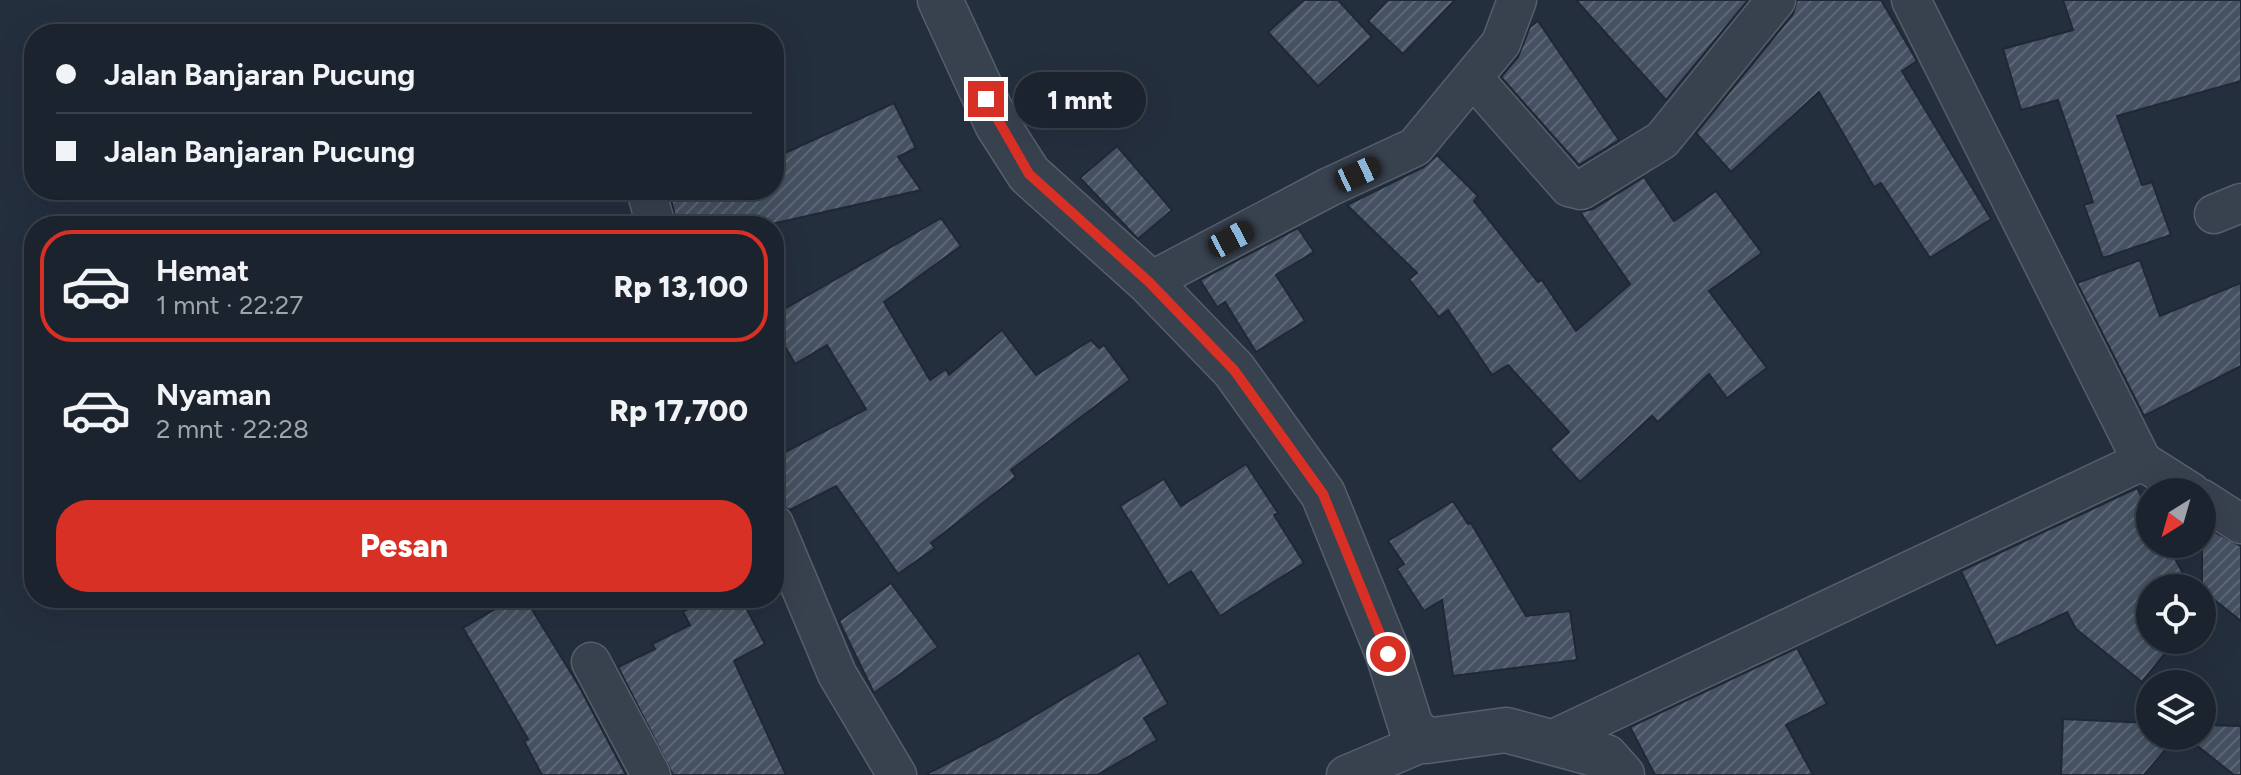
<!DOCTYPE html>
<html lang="id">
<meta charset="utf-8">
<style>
:root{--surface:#1b232e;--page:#282f3a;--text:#f1f3f6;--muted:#a0a4aa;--line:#39404a;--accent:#d93025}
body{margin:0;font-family:Figtree,sans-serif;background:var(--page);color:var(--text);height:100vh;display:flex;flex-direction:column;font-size:30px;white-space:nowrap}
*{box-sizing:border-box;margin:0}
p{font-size:26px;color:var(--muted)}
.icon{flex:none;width:44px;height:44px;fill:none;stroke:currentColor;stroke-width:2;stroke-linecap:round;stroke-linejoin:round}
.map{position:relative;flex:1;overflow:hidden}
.side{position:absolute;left:24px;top:216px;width:760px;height:392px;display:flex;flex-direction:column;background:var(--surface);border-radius:32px;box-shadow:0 8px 32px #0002,0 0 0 2px var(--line)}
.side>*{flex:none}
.hud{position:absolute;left:24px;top:24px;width:760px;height:176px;border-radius:32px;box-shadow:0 8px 32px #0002,0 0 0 2px var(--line);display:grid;align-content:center;height:176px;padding:0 32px;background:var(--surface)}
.needle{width:52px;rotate:217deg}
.buttons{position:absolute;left:2136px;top:478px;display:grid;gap:16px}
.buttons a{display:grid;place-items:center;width:80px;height:80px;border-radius:50%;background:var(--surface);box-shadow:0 8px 32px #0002,0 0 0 2px var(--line);font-size:40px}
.end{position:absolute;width:36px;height:36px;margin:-18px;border:10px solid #d93025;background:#fff;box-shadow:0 0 0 4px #fff}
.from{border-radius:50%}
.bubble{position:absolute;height:56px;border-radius:28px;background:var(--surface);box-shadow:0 8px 32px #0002,0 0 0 2px var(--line);font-size:26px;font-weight:800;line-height:56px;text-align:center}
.car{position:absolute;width:24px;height:48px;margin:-24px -12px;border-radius:10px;box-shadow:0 0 6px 2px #0007;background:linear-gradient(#222 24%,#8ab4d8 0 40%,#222 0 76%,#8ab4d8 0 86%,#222 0)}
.hud b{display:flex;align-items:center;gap:28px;height:76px;font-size:30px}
.hud b+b{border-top:2px solid var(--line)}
.hud i{width:20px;height:20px;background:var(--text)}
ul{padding:14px 0 0;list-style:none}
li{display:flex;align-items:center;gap:24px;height:112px;margin:0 16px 12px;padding:0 16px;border:4px solid transparent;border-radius:32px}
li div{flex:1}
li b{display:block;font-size:30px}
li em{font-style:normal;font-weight:800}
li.active{border-color:var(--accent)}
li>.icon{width:72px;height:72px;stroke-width:1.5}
.button{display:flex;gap:16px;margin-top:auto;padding:16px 32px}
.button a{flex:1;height:92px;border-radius:32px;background:var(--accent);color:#fff;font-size:32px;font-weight:800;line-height:92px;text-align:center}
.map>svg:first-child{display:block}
</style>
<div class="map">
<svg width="2241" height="775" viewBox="0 0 2241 775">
<defs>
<pattern id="building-hatch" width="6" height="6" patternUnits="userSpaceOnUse" patternTransform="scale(2)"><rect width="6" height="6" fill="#455162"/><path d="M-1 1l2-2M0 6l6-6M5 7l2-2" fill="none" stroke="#5d6877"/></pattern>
</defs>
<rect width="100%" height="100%" fill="#242f3e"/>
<g fill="url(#building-hatch)" stroke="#1f2835" stroke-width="2">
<path d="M1304,0H1338L1372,37L1318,86L1268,32Z"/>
<path d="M1388,0H1455L1403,54L1368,21Z"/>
<path d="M1576,0H1748L1666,100Z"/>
<path d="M1797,0H1881L1917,61L1902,71L1991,219L1930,258L1881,183L1874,187L1819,92L1731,172L1696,133L1793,14Z"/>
<path d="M2063,0H2241V81L2117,116L2142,185L2152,182L2171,235L2103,258L2084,205L2093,202L2058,100L2021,110L2003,49L2073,30Z"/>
<path d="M1538,21L1619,140L1579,165L1501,77L1518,57L1530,27Z"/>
<path d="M894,103L916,148L898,157L921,190L763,226H677L669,190H774V158Z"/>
<path d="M1117,146L1172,210L1138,239L1080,178Z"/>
<path d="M1437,155L1478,196L1474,201L1538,282L1542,280L1576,331L1630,284L1580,212L1593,209L1644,177L1674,221L1716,191L1762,253L1709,291L1767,368L1727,398L1709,374L1658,422L1652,416L1580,482L1550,449L1569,432L1508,365L1492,375L1448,310L1439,317L1409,279L1417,273L1347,205L1424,167Z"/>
<path d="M941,218L961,246L884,302L930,380L946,369L949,375L1002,330L1036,375L1091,340L1099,348L1104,345L1130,380L1011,470L1016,477L931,543L935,548L898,574L836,486L790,510L774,502V458L866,409L827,345L795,364L774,327V315Z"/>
<path d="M1298,228L1314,252L1276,275L1305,321L1256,352L1225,302L1217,307L1200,280Z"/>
<path d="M2140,260L2160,316L2241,283V366L2144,416L2077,283Z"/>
<path d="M1246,464L1278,513L1274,515L1304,563L1220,616L1191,571L1168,585L1120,506L1164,479L1181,506Z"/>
<path d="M2137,488L2150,512V544H2167L2191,588H2150V640H2176L2142,682L2076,629L2067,612L1996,646L1961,571Z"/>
<path d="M1453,501L1468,524L1471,523L1526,616L1570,611L1577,660L1453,676L1442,600L1424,611L1397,569L1404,564L1388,541Z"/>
<path d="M2202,525L2241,546V621L2202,590Z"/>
<path d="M891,583L938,647L874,693L839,621Z"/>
<path d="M514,598H525L579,686L626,775H542L524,741L528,739L463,628Z"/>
<path d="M708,598H741L765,644L734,661L786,775H673L618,667L655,649L652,644L690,625L683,612Z"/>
<path d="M1797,648L1827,704L1786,725L1813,775H1655L1630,727Z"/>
<path d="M1139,653L1168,704L1144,718L1157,740L1097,775H925L1002,735Z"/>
<path d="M2063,719L2150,723V736H2177L2144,775H2061Z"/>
<path d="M2202,725L2241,726V775H2234L2185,736H2202Z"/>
</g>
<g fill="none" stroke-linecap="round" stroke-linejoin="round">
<g stroke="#565f6c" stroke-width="41">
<g id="minor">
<path d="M1911,0L2142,461L2191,492"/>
<path d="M1473,78L1569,187L1581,190L1662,140L1776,0"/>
<path d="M646,190L656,226"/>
<path d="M2214,214L2241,203"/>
<path d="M1149,282L1329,187L1415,147L1501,43L1517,0"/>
<path d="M2202,499L2241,524"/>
<path d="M774,524L837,674L897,775"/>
<path d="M591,662L651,775"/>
<path d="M1545,743L2142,461"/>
<path d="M1346,775L1426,741"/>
</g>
</g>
<g stroke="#565f6c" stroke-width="47">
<path id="tertiary" d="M940,0L997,124L1029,174L1149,282L1234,370L1323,494L1388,654L1411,727L1426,741L1506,730L1606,757L1622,775"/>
</g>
<use href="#minor" stroke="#38414e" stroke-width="38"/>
<use href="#tertiary" stroke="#38414e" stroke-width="44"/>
</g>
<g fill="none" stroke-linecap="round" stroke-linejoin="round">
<path stroke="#d93025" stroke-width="10" d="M986,99L1029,174L1149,282L1234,370L1323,494L1388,654"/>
</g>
</svg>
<div class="buttons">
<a><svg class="needle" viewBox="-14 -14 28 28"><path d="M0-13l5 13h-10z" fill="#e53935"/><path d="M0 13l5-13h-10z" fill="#a0a4aa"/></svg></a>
<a><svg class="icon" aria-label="locate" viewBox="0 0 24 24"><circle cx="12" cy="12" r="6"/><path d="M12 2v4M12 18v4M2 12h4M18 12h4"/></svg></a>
<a><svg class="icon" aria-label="layers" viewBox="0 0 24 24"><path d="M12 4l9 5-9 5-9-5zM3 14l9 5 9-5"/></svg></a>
</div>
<i class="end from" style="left:1388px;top:654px"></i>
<i class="end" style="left:986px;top:99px"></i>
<div class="bubble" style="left:1014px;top:72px;width:132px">1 mnt</div>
<i class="car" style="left:1358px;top:174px;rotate:65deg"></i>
<i class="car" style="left:1231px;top:239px;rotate:62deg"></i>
<div class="hud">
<b><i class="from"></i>Jalan Banjaran Pucung</b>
<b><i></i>Jalan Banjaran Pucung</b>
</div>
<section class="side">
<ul>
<li class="active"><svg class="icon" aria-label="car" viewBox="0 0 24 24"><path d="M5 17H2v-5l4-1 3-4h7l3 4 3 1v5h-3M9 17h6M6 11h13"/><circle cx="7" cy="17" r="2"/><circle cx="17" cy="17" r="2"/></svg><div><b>Hemat</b><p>1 mnt · 22:27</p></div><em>Rp 13,100</em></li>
<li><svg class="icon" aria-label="car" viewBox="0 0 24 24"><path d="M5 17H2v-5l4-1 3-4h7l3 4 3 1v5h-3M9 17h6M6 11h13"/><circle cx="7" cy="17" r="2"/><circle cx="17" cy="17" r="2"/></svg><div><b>Nyaman</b><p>2 mnt · 22:28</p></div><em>Rp 17,700</em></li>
</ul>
<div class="button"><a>Pesan</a></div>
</section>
</div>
